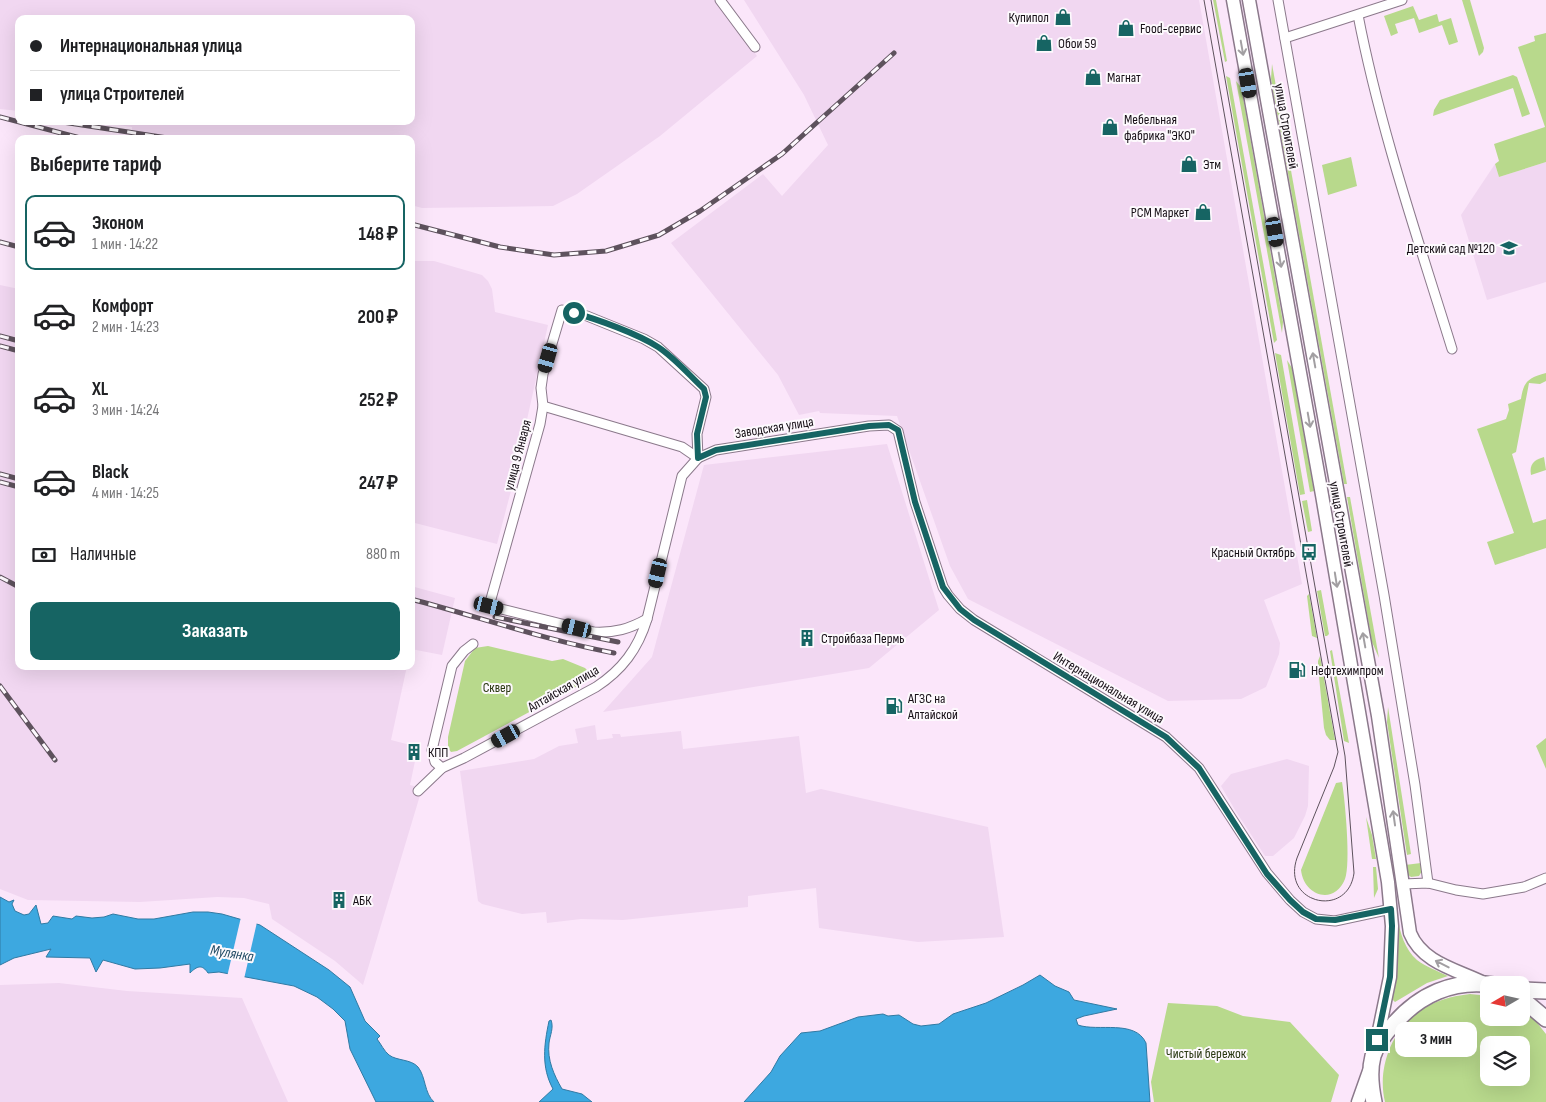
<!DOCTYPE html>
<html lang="ru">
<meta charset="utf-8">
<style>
:root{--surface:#fff;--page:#f6f6f6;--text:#202124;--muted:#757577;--line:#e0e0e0;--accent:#166463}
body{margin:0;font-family:"Sofia Sans Condensed",sans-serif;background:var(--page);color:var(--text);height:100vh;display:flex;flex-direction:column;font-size:19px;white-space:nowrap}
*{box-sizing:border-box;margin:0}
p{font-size:16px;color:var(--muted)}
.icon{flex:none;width:28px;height:28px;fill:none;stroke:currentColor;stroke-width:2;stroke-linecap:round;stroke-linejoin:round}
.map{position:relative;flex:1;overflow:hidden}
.side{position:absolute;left:15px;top:135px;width:400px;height:535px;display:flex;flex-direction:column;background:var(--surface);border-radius:10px;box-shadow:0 5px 20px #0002}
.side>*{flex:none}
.guide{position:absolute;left:15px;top:15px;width:400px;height:110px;border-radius:10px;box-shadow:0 5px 20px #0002;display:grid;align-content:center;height:110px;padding:0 15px;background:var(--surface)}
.needle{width:32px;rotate:261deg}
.fabs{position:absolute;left:1480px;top:976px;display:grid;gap:10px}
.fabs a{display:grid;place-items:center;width:50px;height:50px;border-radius:10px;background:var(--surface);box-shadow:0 5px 20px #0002;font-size:25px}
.end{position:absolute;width:22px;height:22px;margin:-11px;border:6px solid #166463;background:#fff;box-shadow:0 0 0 2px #fff}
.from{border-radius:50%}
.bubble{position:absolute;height:35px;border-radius:10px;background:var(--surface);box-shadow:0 5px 20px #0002;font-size:16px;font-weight:700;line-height:35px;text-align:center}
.car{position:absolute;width:15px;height:30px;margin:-15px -8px;border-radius:6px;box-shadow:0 0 4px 1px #0007;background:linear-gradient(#222 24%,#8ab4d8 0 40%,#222 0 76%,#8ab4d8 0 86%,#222 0)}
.guide b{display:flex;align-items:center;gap:18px;height:48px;font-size:19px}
.guide b+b{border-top:1px solid var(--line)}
.guide i{width:12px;height:12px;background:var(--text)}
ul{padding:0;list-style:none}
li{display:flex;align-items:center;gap:15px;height:75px;margin:0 10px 8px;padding:0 5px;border:2px solid transparent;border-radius:10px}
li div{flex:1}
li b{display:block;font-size:19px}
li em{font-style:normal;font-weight:700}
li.current{border-color:var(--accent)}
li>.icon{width:45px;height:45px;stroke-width:1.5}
h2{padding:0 15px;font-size:22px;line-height:60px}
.pay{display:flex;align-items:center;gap:12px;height:55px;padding:0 15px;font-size:19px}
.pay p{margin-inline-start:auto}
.action{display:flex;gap:10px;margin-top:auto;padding:10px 15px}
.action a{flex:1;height:58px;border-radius:10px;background:var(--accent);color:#fff;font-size:20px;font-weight:700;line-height:58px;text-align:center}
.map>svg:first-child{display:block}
</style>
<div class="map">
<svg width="1546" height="1102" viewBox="0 0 1546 1102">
<rect width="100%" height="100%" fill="#fbe6fa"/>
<g fill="#f1d7f1">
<path d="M0,0H717L757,56L660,136L577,194L553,206L422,208L411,205V139H144L132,136V127L89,121H411V19H19V111L0,109Z"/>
<path d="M744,0H1199L1302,584L1264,600L1280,643L1279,654L1266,687L1241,699L1168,701L968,599L950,566L897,416L820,413L819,411L799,415L778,375L671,243L763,174L782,196L828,145L804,95Z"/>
<path d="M1546,162V282L1487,300L1461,215L1495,164L1499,177Z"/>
<path d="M411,261H434L482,275L488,281L492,289L495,312L548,325L512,487L497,544L411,522Z"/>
<path d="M0,285L19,289V666H407L391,740L418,747L410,785L414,786V789L421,792L363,985L335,961L272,919L269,904L244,898L217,897L140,902L28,900L0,889Z"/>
<path d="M887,444L939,610L869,668L603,712L652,657L704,465Z"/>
<path d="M411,586L455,598L442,655L411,649Z"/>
<path d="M595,725L597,740L613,738L612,734H620L621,737L681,731L683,749L799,736L806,793L821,789L988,827L1004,937L918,942L819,928L816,888L748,896V907L623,920L581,919L547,923L546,912L522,914L482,904L478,901L460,771L534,759L559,746L578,743L575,729Z"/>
<path d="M1287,759L1309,766L1308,806L1305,816L1294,838L1273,856H1265L1235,810L1221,786L1231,774Z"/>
<path d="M59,983L127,991L242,998L288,1102H0V985Z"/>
</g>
<g fill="#b8d98c" fill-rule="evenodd">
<path d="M1213,0H1216L1227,61L1225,62Z"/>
<path d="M1462,0H1470L1484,48L1483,52L1479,56Z"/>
<path d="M1413,6L1419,20L1437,14L1439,22L1451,18L1458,42L1449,45L1442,25L1419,33L1414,18L1395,24L1398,33L1391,36L1384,16Z"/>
<path d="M1546,33V162L1499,177L1495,164L1499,161L1494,144L1545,127L1518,47L1535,41L1534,36Z"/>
<path d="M1272,64L1347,484H1344L1271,79Z"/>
<path d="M1513,75L1517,77L1530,114L1522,117L1513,88L1433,116L1434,110L1440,100Z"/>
<path d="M1226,76L1230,78L1277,340L1274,343Z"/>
<path d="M1236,81L1240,86L1242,92L1283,322L1282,333Z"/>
<path d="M1351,157L1357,186L1328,195L1322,165Z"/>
<path d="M1275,353L1281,355L1305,494L1300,495Z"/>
<path d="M1287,360L1292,368L1314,491L1310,492Z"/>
<path d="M1546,373V381L1540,384L1529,383L1516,452L1512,454L1533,523L1546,519V548L1495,565L1487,542L1514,533L1477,429L1506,419L1509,410L1508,404L1521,399C1524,380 1529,378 1546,373Z"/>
<path d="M1544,457L1546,470L1531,475C1529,464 1534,460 1544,457Z"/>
<path d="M1347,497H1350L1379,658L1372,642Z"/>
<path d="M1307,500L1312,531L1308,532L1302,501Z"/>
<path d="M1321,590L1329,634L1327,636H1325L1317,591Z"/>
<path d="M1309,594L1317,638L1312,636L1307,596Z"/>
<path d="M488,646L552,661L563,659L585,668L588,671L590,677L585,682L457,751L451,752L448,748V737L465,661L475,648Z"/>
<path d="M1332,650L1349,743L1344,741L1330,651Z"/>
<path d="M1320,656L1335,740H1330L1326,735L1324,728L1318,666V661Z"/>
<path d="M1388,707L1411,854L1407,855L1387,722Z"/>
<path d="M1546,738V769L1536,746Z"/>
<path d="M1342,782C1345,800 1351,864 1345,879C1335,905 1304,897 1301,870L1336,783Z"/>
<path d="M1366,817L1372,835L1376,859H1372Z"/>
<path d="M1421,863L1422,871L1419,876L1411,877L1407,874L1405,865Z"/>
<path d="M1391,864H1393C1396,893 1393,939 1417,960C1426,967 1438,971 1448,976L1427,983L1395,1002L1392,999C1400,958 1396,906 1391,864Z"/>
<path d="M1373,867H1376L1378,889L1374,898Z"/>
<path d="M1470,994L1489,996V1018H1521V1008L1534,1019L1546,1034V1102H1385C1377,1069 1391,1031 1419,1011C1434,1001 1452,996 1470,994ZM1489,1045H1521V1078H1489Z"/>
<path d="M1168,1003L1217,1006L1243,1016L1290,1022L1339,1075L1331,1102H1154L1151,1082Z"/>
</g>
<g fill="#3da8e0" stroke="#317aa3">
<path d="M0,897L9,902L14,900L12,904L15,911L24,915L29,914L36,905L41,924L48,923L53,916L72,919L76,916L92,918L104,917L113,914L138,919H154L193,912H208L222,914L260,925L329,970L350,987L365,1021L380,1036L377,1039C381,1044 384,1051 389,1055C397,1061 411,1059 418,1067C426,1077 424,1093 434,1102H376L350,1049L345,1021L333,1009L317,997L294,986L219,972L208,973C202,964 197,966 190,973V964L160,968L135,969L103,960L96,972L90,958L46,957L51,949L14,958L0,965Z"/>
<path d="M1040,975L1055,986L1069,992L1074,1000L1117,1009L1084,1016L1076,1019L1078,1025C1098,1032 1135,1019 1146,1043L1150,1102H744L771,1072L780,1056L801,1033L820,1031L858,1017L883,1014L888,1016L899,1015L913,1024L921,1026L939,1024L953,1014L986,1003L1023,985Z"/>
<path d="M551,1020C554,1028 550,1035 549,1043C547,1060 554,1075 562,1089L582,1094L592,1102H539L553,1089C541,1067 544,1045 549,1021Z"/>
</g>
<path fill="#fbe6fa" d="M241,917L257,922L244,979L227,977Z"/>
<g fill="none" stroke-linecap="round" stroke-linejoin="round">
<g stroke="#8b798b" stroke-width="11">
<g id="street">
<path d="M720,0L755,47"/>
<path d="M1278,0L1384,595L1415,785L1428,883"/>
<path d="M1358,15C1380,129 1418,239 1452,349"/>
<path d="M1285,38L1402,0"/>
<path d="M543,406L682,447L698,458"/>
<path d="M647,619C629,629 615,633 594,632L489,606L540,424L543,406L541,388L543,374L562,310L587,316L644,339L658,347L704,389L706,397L697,434L698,458"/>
<path d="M442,768L435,762L432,750L452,666L464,651L473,644"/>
<path d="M418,791L442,768L464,758L596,687C622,670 638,649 647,619L682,476L698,458L716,450L869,426L889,425L898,431L915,502L943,587L948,595L960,609L974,620L1166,737L1199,768L1267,873L1290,900L1303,912L1316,919L1335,921L1391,909"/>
<path d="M1403,884L1428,883L1456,890L1483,894L1524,887L1546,878"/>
</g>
</g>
<g stroke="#8b798b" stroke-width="15">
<g id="secondary">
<path d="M1233,0L1322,495L1388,882L1392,926L1390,977L1376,1045"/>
<path d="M1249,0L1378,716L1410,933C1422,963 1458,970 1484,983"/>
<path d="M1358,1102L1369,1071"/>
</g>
</g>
<g stroke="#8b798b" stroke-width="18">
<g id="primary">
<path d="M1521,990L1546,991"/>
<path d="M1521,998L1546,1019"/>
<path d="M1374,1102C1371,1088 1369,1071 1373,1056C1377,1044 1385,1033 1394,1024C1419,995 1453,979 1493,985"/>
</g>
</g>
<use href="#street" stroke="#fff" stroke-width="9"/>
<use href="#secondary" stroke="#fff" stroke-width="12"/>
<use href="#primary" stroke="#fff" stroke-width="15"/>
<path stroke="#5e525d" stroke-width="1" d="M1204,0L1337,747L1338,752L1334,767L1297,858C1281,904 1348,919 1354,873L1345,756L1211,0"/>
<g stroke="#5e525d" stroke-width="5">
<g id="rail">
<path d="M0,117L84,139"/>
<path d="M56,121L174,139"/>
<path d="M411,224L500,247L554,255L606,251L659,235L700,211L782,154L894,53"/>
<path d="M0,242L19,247"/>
<path d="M0,336L19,341"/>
<path d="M0,346L19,351"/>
<path d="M0,474L19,479"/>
<path d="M0,482L19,487"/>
<path d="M0,577L19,587"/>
<path d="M411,599C479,617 545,640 614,653"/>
<path d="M495,617L618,642"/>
<path d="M0,686L55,760"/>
</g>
</g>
<use href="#rail" stroke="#fdf9fd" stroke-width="3" stroke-dasharray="9" stroke-linecap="butt"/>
</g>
<defs><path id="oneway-shaft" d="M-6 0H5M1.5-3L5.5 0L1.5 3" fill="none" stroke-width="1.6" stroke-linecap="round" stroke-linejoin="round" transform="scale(1.25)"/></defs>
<g stroke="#a29fa2">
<use href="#oneway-shaft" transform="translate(1242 48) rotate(80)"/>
<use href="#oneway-shaft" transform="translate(1280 260) rotate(80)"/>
<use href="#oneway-shaft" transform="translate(1314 360) rotate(-100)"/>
<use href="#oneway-shaft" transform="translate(1309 420) rotate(80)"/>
<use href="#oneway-shaft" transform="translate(1336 580) rotate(81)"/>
<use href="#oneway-shaft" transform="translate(1364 640) rotate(-100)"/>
<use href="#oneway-shaft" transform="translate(1394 818) rotate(-98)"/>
<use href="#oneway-shaft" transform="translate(1442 964) rotate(-153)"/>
</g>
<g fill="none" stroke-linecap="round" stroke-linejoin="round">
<path stroke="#166463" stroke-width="6" d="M574,313C597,319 638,334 658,347C675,358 689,375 704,389L706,397L697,434L698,458L716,450L869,426L889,425L898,430L915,502L943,587L960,609L974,620L1166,737L1199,768L1267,874L1290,900L1303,912L1316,919L1335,920L1391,909L1392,926L1390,977L1377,1040"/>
</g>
<defs>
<g id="shop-bare" transform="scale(1.35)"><path d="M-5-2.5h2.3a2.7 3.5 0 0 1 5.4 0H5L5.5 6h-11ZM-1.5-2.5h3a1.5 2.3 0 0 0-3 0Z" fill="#166463" stroke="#fdf9fd" stroke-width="2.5" paint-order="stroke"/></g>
<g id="school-bare" transform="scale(1.35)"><path d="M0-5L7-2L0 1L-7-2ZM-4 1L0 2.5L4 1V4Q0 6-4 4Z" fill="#166463" stroke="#fdf9fd" stroke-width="2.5" paint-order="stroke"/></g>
<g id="bus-bare" transform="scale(1.35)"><path d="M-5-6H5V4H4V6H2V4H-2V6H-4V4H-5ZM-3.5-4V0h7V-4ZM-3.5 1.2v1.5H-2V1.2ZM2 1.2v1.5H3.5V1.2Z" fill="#166463" stroke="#fdf9fd" stroke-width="2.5" paint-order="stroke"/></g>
<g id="building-bare" transform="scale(1.35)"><path d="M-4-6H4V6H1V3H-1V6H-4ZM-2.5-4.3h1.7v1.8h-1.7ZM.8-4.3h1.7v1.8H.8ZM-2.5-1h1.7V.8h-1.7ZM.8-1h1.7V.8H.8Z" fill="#166463" stroke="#fdf9fd" stroke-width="2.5" paint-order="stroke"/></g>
<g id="fuel-bare" transform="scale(1.35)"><path d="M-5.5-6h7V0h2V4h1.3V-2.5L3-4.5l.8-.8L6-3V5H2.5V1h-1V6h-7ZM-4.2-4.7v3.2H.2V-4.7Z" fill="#166463" stroke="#fdf9fd" stroke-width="2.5" paint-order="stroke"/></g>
</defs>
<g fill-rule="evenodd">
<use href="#shop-bare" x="1063" y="17"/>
<use href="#shop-bare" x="1126" y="28"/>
<use href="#shop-bare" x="1044" y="43"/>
<use href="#shop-bare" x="1093" y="77"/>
<use href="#shop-bare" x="1110" y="127"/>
<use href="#shop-bare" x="1189" y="164"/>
<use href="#shop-bare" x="1203" y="212"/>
<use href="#school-bare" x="1509" y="248"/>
<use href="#bus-bare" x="1309" y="552"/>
<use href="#building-bare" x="807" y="638"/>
<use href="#fuel-bare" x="1297" y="670"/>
<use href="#fuel-bare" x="894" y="706"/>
<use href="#building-bare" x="414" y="752"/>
<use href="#building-bare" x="339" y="900"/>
</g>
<g text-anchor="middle" stroke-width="4" stroke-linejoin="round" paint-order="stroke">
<g font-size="14" fill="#160f16" stroke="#fdf9fd" text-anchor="start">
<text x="1049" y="22" text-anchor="end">Купипол</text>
<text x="1140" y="33">Food-сервис</text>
<text x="1058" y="48">Обои 59</text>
<text x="1107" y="82">Магнат</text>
<text x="1124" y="124">Мебельная<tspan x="1124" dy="16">фабрика "ЭКО"</tspan></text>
<text x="1203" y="169">Этм</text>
<text x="1189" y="217" text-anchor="end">РСМ Маркет</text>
<text x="1495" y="253" text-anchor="end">Детский сад №120</text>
<text x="1295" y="557" text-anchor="end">Красный Октябрь</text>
<text x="821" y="643">Стройбаза Пермь</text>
<text x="1311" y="675">Нефтехимпром</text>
<text x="908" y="703">АГЗС на<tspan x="908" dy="16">Алтайской</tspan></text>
<text x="428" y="757">КПП</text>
<text x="353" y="905">АБК</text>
</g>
<g font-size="14" fill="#160f16" stroke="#fdf9fd">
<text transform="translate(1287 126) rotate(80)" y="5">улица Строителей</text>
<text transform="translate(774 427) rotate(-9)" y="5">Заводская улица</text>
<text transform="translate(517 455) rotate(-75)" y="5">улица 9 Января</text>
<text transform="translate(1342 524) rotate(80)" y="5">улица Строителей</text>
<text transform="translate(1109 687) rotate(31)" y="5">Интернациональная улица</text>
<text transform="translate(563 688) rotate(-30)" y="5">Алтайская улица</text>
</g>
<g font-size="14" fill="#2a3812" stroke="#fdf9fd">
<text x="497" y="692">Сквер</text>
<text x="1206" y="1058">Чистый бережок</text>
</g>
<g font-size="15" font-style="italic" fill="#214b64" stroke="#fdf9fd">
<text transform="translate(232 953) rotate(9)" y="5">Мулянка</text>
</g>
</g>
</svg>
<div class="fabs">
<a><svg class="needle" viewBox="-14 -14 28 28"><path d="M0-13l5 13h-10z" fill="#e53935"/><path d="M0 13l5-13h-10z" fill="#757577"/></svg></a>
<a><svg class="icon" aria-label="layers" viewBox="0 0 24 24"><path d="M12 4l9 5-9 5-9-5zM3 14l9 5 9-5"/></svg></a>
</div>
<i class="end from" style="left:574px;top:313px"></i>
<i class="end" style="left:1377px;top:1040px"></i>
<div class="bubble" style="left:1395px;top:1022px;width:82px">3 мин</div>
<i class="car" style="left:1248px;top:83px;rotate:170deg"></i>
<i class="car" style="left:1275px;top:232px;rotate:170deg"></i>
<i class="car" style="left:548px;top:358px;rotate:196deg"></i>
<i class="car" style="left:658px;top:573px;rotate:193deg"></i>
<i class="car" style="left:489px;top:606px;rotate:104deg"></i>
<i class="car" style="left:577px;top:628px;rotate:284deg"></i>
<i class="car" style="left:506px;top:736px;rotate:241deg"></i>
<div class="guide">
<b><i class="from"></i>Интернациональная улица</b>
<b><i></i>улица Строителей</b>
</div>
<section class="side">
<h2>Выберите тариф</h2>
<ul>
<li class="current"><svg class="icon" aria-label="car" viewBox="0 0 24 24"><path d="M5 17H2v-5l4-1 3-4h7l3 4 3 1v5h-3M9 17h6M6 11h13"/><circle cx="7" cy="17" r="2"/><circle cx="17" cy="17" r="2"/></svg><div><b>Эконом</b><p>1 мин · 14:22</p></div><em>148 ₽</em></li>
<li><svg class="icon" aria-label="car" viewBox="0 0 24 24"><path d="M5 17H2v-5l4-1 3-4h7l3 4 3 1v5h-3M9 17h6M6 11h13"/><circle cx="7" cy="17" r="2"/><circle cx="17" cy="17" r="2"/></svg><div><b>Комфорт</b><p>2 мин · 14:23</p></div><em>200 ₽</em></li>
<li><svg class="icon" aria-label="car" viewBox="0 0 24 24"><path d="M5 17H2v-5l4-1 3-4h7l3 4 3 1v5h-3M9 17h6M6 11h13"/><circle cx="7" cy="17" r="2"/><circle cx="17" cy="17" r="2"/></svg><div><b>XL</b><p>3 мин · 14:24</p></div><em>252 ₽</em></li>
<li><svg class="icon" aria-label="car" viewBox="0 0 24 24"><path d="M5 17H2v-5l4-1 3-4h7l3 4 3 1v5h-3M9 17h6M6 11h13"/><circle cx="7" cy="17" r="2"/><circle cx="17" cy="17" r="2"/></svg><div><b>Black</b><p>4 мин · 14:25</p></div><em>247 ₽</em></li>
</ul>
<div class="pay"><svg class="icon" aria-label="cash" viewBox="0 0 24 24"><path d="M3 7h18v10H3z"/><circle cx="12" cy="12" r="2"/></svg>Наличные<p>880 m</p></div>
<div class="action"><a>Заказать</a></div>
</section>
</div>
